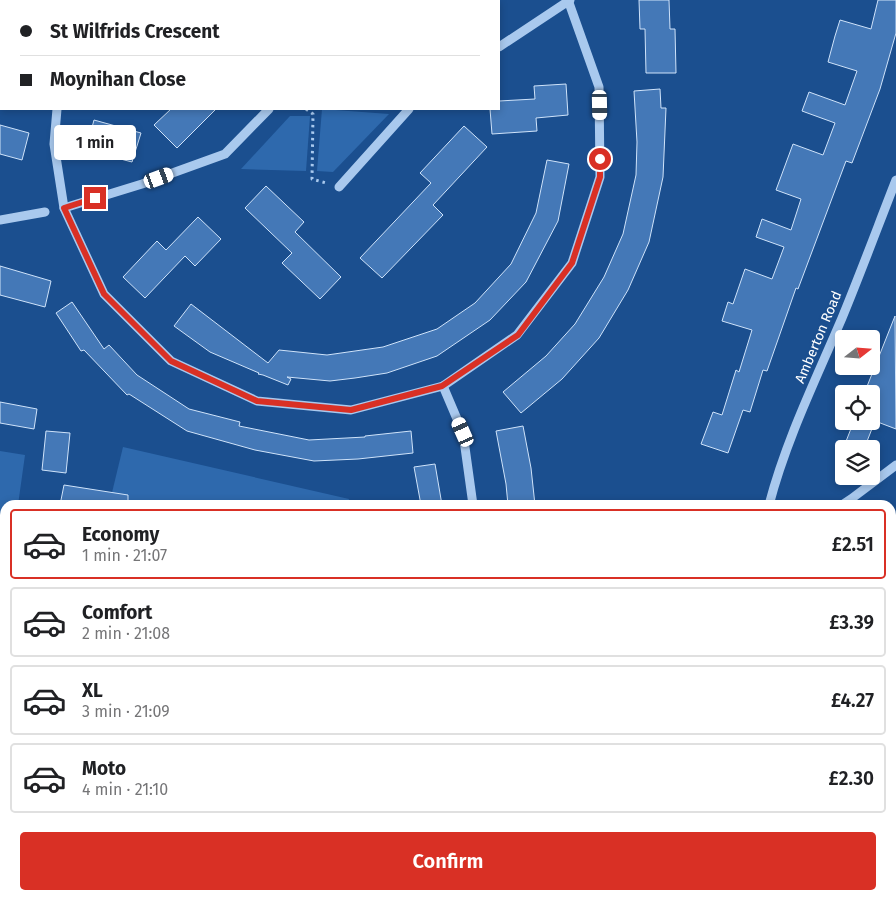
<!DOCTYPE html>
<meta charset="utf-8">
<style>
:root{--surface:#fff;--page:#f6f6f6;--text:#202124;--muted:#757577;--line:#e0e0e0;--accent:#d93025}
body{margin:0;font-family:"Fira Sans",sans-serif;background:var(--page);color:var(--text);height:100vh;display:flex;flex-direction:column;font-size:19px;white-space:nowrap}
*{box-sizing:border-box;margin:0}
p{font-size:16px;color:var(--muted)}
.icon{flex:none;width:28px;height:28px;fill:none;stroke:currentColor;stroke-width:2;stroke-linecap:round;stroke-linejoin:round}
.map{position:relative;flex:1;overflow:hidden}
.drawer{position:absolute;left:0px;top:500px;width:896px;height:400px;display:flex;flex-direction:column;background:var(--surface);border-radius:15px 15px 0 0;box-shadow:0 2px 8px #0003}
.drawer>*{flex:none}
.hud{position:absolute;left:0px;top:0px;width:500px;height:110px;box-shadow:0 2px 8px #0003;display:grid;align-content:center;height:110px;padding:0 20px;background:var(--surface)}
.needle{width:32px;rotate:73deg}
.tools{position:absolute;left:835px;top:330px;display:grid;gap:10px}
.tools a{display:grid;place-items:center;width:45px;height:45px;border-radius:5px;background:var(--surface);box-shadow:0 2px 8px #0003;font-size:25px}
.end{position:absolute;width:22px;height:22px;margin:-11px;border:6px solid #d93025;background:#fff;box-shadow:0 0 0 2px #fff}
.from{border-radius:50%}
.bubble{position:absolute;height:35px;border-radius:5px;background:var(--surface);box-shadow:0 2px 8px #0003;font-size:16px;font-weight:600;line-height:35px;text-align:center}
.car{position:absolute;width:15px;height:30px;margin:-15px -8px;border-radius:6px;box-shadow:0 0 4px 1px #0007;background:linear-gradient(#fff 24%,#345 0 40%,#fff 0 76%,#345 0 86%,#fff 0)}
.hud b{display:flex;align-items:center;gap:18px;height:48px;font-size:19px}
.hud b+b{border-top:1px solid var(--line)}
.hud i{width:12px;height:12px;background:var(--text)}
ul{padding:9px 0 0;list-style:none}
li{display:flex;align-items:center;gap:15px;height:70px;margin:0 10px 8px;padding:0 10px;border:2px solid var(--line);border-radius:5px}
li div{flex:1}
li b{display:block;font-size:19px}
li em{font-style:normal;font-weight:600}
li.on{border-color:var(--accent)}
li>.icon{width:45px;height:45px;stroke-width:1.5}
.cta{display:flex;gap:10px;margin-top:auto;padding:10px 20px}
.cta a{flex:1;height:58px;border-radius:5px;background:var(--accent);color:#fff;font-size:20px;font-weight:600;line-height:58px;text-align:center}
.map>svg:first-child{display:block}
</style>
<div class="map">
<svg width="896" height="900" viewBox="0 0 896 900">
<rect width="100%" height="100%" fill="#1b4f8f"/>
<g fill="#2e69ad">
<path d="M322,109L389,114L333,172L317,171Z"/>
<path d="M290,116H310L306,171L241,169Z"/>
<path d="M123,447L349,499L348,505H109Z"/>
<path d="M0,451L25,455L18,505H5V518L0,517Z"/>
<path d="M0,812L5,813V838H0Z"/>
<path d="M79,895H110V900H78Z"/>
<rect x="119" y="895" width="29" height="5"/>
</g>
<g fill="#4478b7" stroke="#cfe3fa">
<path d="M639,0H669L670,29H675L676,73H646L645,29H640Z"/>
<path d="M878,0H896V33L880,89L852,163L846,161L798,289L796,288L767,371L763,370L750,412L743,410L728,453L701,444L713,412L722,415L736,370L739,372L752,330L722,321L728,302L733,304L745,269L772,279L784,247L756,237L762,219L791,230L801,199L776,190L793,144L823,155L835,123L802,111L809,92L845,105L857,71L828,62L835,36L840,20L871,29Z"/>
<path d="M566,84L568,115L536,118L537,131L492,134L490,109H499V101L535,99L534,86Z"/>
<path d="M660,89L661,108H666L663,177L649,242L628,290L599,338L562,379L521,413L503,392L546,356L575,324L604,277L623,234L636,175L637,142L634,91Z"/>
<path d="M171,109H216L177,148L154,125Z"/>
<path d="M94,120L141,133L132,162L86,150Z"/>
<path d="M0,125L29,133L22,160L0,154Z"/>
<path d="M464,126L487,147L433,205L443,215L382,278L360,258L431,183L420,173Z"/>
<path d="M547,160L569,164L558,221L526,282L490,320L437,356L387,373L355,378L330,381L287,377L291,379L288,385L263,375L258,374L259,373L210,352L174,326L191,304L268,363L279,350L327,355L383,347L437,329L475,303L511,264L536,213Z"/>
<path d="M266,186L304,222L295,232L341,277L320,299L282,263L292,253L245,208Z"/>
<path d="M198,217L221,239L195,266L185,256L145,298L123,277L157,241L166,250Z"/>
<path d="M0,266L51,281L45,307L0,295Z"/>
<path d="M72,302L104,349L109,345L137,375L189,409L240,422L239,426L309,440L365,437V436L411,431L413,453L358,459L314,461L255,450L187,431L129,394L127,395L84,350L81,351L56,313Z"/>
<path d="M895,316L896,429L875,421L864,449H843L854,421H871V394H864Z"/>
<path d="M0,402L37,409L34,429L0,423Z"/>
<path d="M523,426L531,468L535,505H508L506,484L496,431Z"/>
<path d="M46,431L70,433L66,473L42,470Z"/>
<path d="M435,464L442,505H421L414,467Z"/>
<path d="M64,485L128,495V505H60Z"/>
</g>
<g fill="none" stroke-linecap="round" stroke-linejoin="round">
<g stroke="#a9c9ee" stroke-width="3" stroke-dasharray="2.5 4" stroke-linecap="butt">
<path d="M306,109L313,114L312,179L326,183"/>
<path d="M0,588L5,589"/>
<path d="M114,895V900"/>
</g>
<g stroke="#a9c9ee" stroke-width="9">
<path d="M90,1L91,0"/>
<path d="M499,47L570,0"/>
<path d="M0,58L1,59"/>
<path d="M57,109L54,144L64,208L104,294L171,361L257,401L351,410L443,386L517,335L572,263L600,177L599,87L568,0"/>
<path d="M339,187L409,109"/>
<path d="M64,208L142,184L225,154L269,109"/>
<path d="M0,220L45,212"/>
<path d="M443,386L463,433L473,505"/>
<path d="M769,505C786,440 816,379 842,318C861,272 878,226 896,180"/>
<path d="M842,505L851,499L896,465"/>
<path d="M0,544L5,545"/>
<path d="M0,802H5"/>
<path d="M891,809L896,806"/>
<path d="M735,895V900L755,899L774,895"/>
<path d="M469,900V895"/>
</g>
</g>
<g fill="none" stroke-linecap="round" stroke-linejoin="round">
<path stroke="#d93025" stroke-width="6" d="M95,198L64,208L104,294L171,361L257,401L351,410L442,386L518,335L572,263L600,177V159"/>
</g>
<g text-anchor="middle" stroke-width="4" stroke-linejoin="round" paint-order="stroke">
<g font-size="14" fill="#fff" stroke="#1b4f8f">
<text transform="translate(818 337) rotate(-67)" y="5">Amberton Road</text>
</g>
</g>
</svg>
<div class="tools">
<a><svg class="needle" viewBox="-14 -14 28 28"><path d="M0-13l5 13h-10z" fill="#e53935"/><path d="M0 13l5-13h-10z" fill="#757577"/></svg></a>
<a><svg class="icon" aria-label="locate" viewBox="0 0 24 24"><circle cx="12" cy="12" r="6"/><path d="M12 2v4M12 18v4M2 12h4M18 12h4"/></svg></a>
<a><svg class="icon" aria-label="layers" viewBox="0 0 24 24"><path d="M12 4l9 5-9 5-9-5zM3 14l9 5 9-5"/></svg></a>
</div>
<i class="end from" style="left:600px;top:159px"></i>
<i class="end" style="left:95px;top:198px"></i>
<div class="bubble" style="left:54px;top:125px;width:82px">1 min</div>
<i class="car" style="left:600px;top:105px;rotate:179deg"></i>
<i class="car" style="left:159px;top:178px;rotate:70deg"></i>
<i class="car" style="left:463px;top:432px;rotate:336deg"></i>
<div class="hud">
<b><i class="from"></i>St Wilfrids Crescent</b>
<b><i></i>Moynihan Close</b>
</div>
<section class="drawer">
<ul>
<li class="on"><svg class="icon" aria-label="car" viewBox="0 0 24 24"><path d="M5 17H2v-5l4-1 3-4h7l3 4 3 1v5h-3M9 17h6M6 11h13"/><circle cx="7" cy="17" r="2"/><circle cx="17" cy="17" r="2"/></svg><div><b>Economy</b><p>1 min · 21:07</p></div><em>£2.51</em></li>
<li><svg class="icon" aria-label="car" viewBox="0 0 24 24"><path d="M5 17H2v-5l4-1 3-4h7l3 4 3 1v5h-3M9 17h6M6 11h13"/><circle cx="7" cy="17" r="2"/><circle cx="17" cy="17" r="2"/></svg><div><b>Comfort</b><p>2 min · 21:08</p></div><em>£3.39</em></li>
<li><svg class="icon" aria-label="car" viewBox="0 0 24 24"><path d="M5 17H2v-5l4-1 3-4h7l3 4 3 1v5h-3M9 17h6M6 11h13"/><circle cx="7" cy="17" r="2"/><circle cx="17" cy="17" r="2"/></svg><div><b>XL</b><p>3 min · 21:09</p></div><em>£4.27</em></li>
<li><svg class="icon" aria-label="car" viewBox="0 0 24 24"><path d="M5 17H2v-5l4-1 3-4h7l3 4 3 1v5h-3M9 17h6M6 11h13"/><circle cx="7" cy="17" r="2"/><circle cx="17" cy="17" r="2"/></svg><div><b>Moto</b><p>4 min · 21:10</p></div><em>£2.30</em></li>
</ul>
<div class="cta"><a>Confirm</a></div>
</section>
</div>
